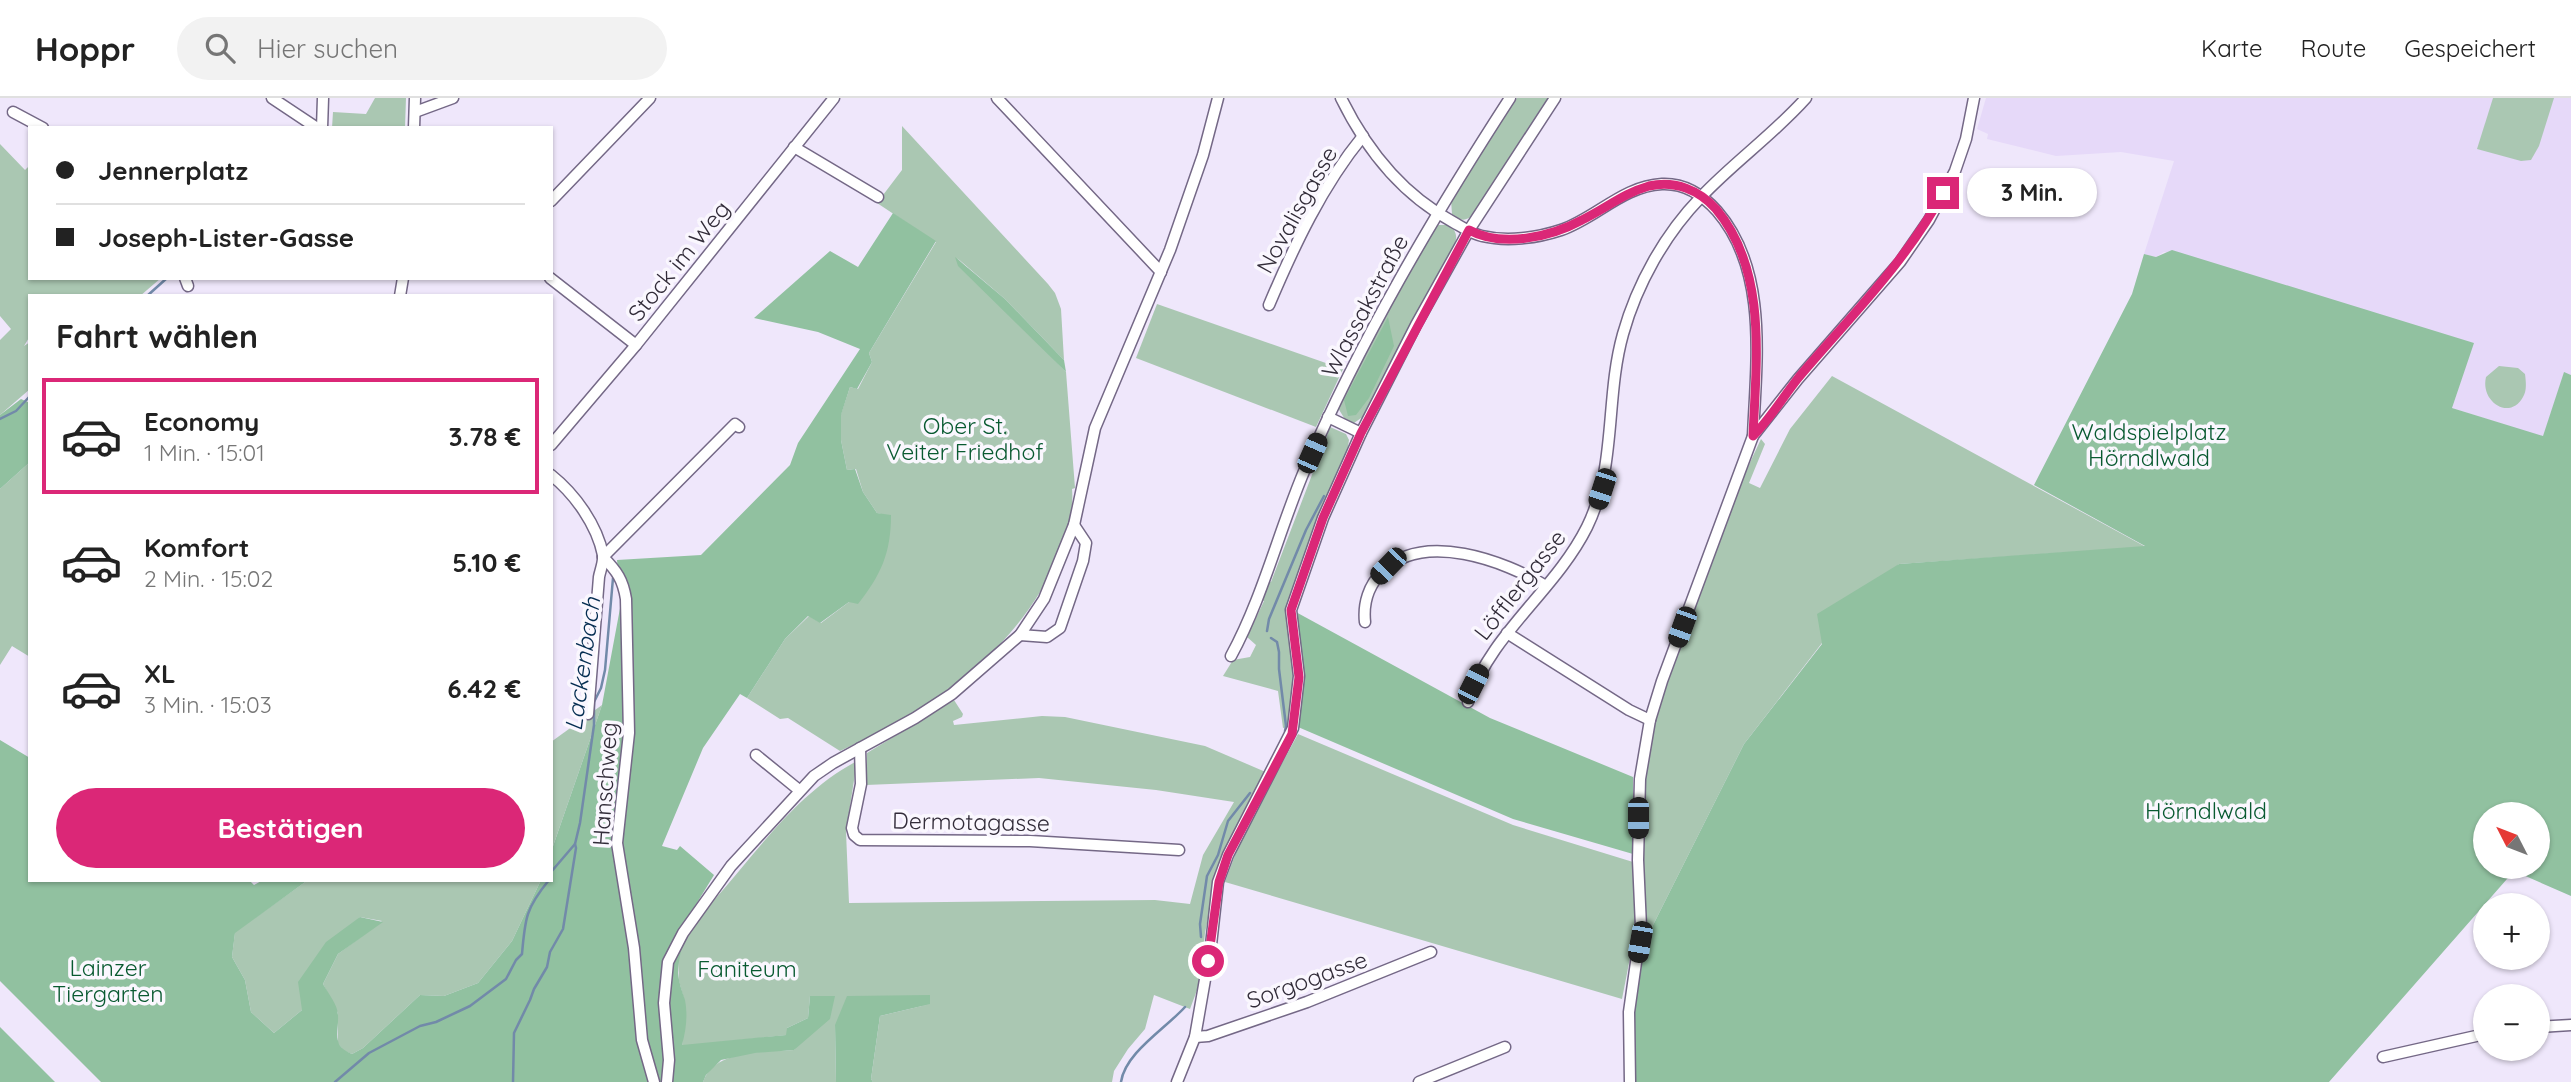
<!DOCTYPE html>
<html lang="de">
<meta charset="utf-8">
<style>
:root{--surface:#fff;--page:#f2f2f2;--text:#222;--muted:#767676;--line:#e0e0e0;--accent:#db2777}
body{margin:0;font-family:Quicksand,sans-serif;background:var(--page);color:var(--text);height:100vh;display:flex;flex-direction:column;font-size:26px;white-space:nowrap}
*{box-sizing:border-box;margin:0}
p{font-size:23px;color:var(--muted)}
.icon{flex:none;width:38px;height:38px;fill:none;stroke:currentColor;stroke-width:2;stroke-linecap:round;stroke-linejoin:round}
.map{position:relative;flex:1;overflow:hidden}
.drawer{position:absolute;left:28px;top:196px;width:525px;height:588px;display:flex;flex-direction:column;background:var(--surface);border-radius:0px;box-shadow:0 2px 5px #0004}
.drawer>*{flex:none}
.hud{position:absolute;left:28px;top:28px;width:525px;height:154px;border-radius:0px;box-shadow:0 2px 5px #0004;display:grid;align-content:center;height:154px;padding:0 28px;background:var(--surface)}
.needle{width:46px;rotate:312deg}
.tools{position:absolute;left:2473px;top:704px;display:grid;gap:14px}
.tools a{display:grid;place-items:center;width:77px;height:77px;border-radius:50%;background:var(--surface);box-shadow:0 2px 5px #0004;font-size:35px}
.end{position:absolute;width:32px;height:32px;margin:-16px;border:9px solid #db2777;background:#fff;box-shadow:0 0 0 4px #fff}
.from{border-radius:50%}
.bubble{position:absolute;height:49px;border-radius:24px;background:var(--surface);box-shadow:0 2px 5px #0004;font-size:23px;font-weight:800;line-height:49px;text-align:center}
.car{position:absolute;width:21px;height:42px;margin:-21px -10px;border-radius:9px;box-shadow:0 0 5px 2px #0007;background:linear-gradient(#222 24%,#8ab4d8 0 40%,#222 0 76%,#8ab4d8 0 86%,#222 0)}
.hud b{display:flex;align-items:center;gap:24px;height:66px;font-size:26px}
.hud b+b{border-top:2px solid var(--line)}
.hud i{width:18px;height:18px;background:var(--text)}
ul{padding:0;list-style:none}
li{display:flex;align-items:center;gap:21px;height:116px;margin:0 14px 10px;padding:0 14px;border:4px solid transparent;border-radius:0px}
li div{flex:1}
li b{display:block;font-size:26px}
li em{font-style:normal;font-weight:800}
li.selected{border-color:var(--accent)}
li>.icon{width:63px;height:63px;stroke-width:1.5}
h2{padding:0 28px;font-size:32px;line-height:84px}
.button{display:flex;gap:14px;margin-top:auto;padding:14px 28px}
.button a{flex:1;height:80px;border-radius:42px;background:var(--accent);color:#fff;font-size:28px;font-weight:800;line-height:80px;text-align:center}
header{display:flex;align-items:center;gap:42px;box-sizing:border-box;height:98px;padding:0 35px;background:var(--surface);border-bottom:2px solid var(--line)}
header strong{font-size:33px}
nav{display:flex;gap:38px;margin-inline-start:auto;font-size:24px}
.search{width:490px;height:63px;background:var(--page);display:flex;align-items:center;gap:18px;box-sizing:border-box;padding:0 24px;border-radius:38px;color:var(--muted);font-size:26px}
.map>svg:first-child{display:block}
</style>
<header>
<strong>Hoppr</strong>
<div class="search"><svg class="icon" aria-label="search" viewBox="0 0 24 24"><circle cx="10" cy="10" r="6"/><path d="M15 15l6 6"/></svg>Hier suchen</div>
<nav><a>Karte</a><a>Route</a><a>Gespeichert</a></nav>
</header>
<div class="map">
<svg width="2571" height="984" viewBox="0 0 2571 984">
<rect width="100%" height="100%" fill="#efe7fb"/>
<path fill="#e6d9f9" d="M1986,0H2571V277L2564,275L2543,339L2452,310L2473,245L2164,154L2156,159L2144,156L2174,63L2121,54L2056,58L1987,41L1988,36L1977,31Z"/>
<g fill="#aac7b2">
<path d="M375,0H406L405,30H332L333,14L366,16Z"/>
<path d="M1517,0H1552L1474,116C1466,124 1459,123 1452,116L1451,102Z"/>
<path d="M2493,0H2554L2539,48L2531,62L2521,63L2477,51Z"/>
<path d="M902,28L1048,186L1055,195L1061,211L1064,262L1005,201L957,160L1066,274L1075,390L1072,391C1074,413 1067,433 1060,453C1023,550 931,612 840,653L788,620L780,621L747,600L785,541L809,518L821,525L849,504L885,417L877,415L863,394L856,371L847,372L841,342V316L850,289L858,291L872,264L869,255L936,144L877,105L902,72Z"/>
<path d="M0,46L25,72L30,67V180H161L140,198H30V238L24,248L30,244V291L0,317V242L11,231L0,218Z"/>
<path d="M1438,127H1450C1460,137 1456,144 1451,155L1364,318L1354,325L1346,323L1338,310L1394,201L1431,135Z"/>
<path d="M1157,206L1343,271L1316,329L1136,260Z"/>
<path d="M2499,268L2518,270L2525,276C2526,284 2527,293 2523,299C2510,323 2480,304 2486,279Z"/>
<path d="M1832,278L2146,449L1899,466L1822,545L1744,646L1644,845L1646,825L1643,757L1644,678L1653,629L1671,573L1746,373L1761,341L1765,346L1749,385L1760,390L1790,331Z"/>
<path d="M1330,329L1346,336L1349,342L1347,355L1287,515V528L1296,585L1290,628L1283,630L1278,593L1223,578L1233,562L1250,559L1256,547L1247,539L1264,503L1261,502L1268,483L1271,484L1328,335L1327,333Z"/>
<path d="M30,364V559L12,548L0,567V391Z"/>
<path d="M954,602L963,616L962,619L953,623L954,627L1042,618L1065,619L1205,648L1275,678L1298,636L1513,727L1633,764L1635,834L1622,901L1225,784L1241,741L1216,780L1205,835L1200,884L1190,911L1154,897L1145,931L1128,951L1114,973L1112,984H873L871,981L880,918L930,906L835,927L836,984H703C715,951 764,954 794,952L834,898H810L808,920L787,930V937L682,948L685,905L679,883L678,861L684,841C700,817 720,796 739,773C774,731 808,689 857,663L846,734L849,805L1155,802L1190,806L1203,757L1234,704L1156,692L1039,680L866,687L867,655Z"/>
<path d="M602,607L551,754V644Z"/>
<path d="M308,782H541L512,843L478,885L444,898L420,897L363,950L352,956L344,953L338,945V915L323,886L338,856L382,823L360,819L302,912L274,935L251,914L245,882L232,859L235,834Z"/>
</g>
<g fill="#91c1a0" fill-rule="evenodd">
<path d="M893,115L936,143L869,255L872,264L857,291L850,289L841,317V342L847,372L855,371L863,394L877,415L891,417C891,455 881,477 858,506L849,504L820,525L808,518L785,541L747,600L740,596L703,650L662,748L677,752L680,748L714,777L681,831C685,846 678,859 678,875C679,885 682,893 685,902C688,918 686,932 682,947L786,937L787,930L808,920L810,898H835L830,921L794,952L755,955L721,962L706,977L703,984H101L0,883V642L30,660V782H249L254,787L263,782H308L235,835L232,859L245,882L251,914L274,935L302,912L298,884L326,844L360,819L383,824L338,856L323,886C328,895 338,907 338,917C339,935 331,948 352,956L363,950L420,897L444,898L478,885L512,843L541,782H551V754L602,607L621,505L617,462L701,457L790,367L798,345L860,251L818,234L754,220L830,153L858,169Z"/>
<path d="M2172,152L2474,245L2452,310L2543,338L2564,274L2571,277V798L2514,773L2329,984H1634C1634,936 1633,892 1644,845L1744,646L1822,546L1817,516L1899,466L2145,448L2034,387L2132,196L2144,156L2156,159ZM2485,716H2538V768H2485Z"/>
<path d="M955,159L1005,201L1064,262L1066,274L958,168Z"/>
<path d="M1388,219L1394,248L1369,300L1356,317L1348,318L1344,302Z"/>
<path d="M21,301L30,305V364L0,391V317Z"/>
<path d="M1294,513L1490,620L1633,679V756L1513,721L1298,629L1305,578Z"/>
<path d="M930,897V906L880,918L871,981L873,984H836L835,927L847,898Z"/>
<path d="M0,929L55,984H0Z"/>
</g>
<g fill="none" stroke-linecap="round" stroke-linejoin="round">
<g stroke="#728aa9" stroke-width="2.5">
<path d="M147,198L167,180"/>
<path d="M0,321L16,313L30,298"/>
<path d="M1267,533L1269,521L1306,432L1324,398"/>
<path d="M1271,540L1277,544L1279,554V571L1286,628L1285,633"/>
<path d="M551,774L575,746L580,725L594,627V604L601,590L605,572L613,480"/>
<path d="M1201,839L1200,826L1207,778L1218,757L1228,723L1250,695"/>
<path d="M335,984L369,955L420,928L436,924L470,908L506,881L516,862L522,856C525,820 526,810 549,782"/>
<path d="M513,984L514,935L530,902L534,891L547,869L550,854L563,831L576,750L575,746"/>
<path d="M1121,984C1125,955 1165,931 1185,909"/>
</g>
<g stroke="#746886" stroke-width="13">
<g id="minor">
<path d="M272,0L317,30"/>
<path d="M997,0L1161,174"/>
<path d="M1341,0C1366,51 1403,97 1453,124C1462,129 1472,136 1482,138C1507,144 1537,140 1561,132C1596,120 1623,88 1662,86C1685,85 1702,96 1717,113C1769,173 1756,265 1753,338"/>
<path d="M13,14L43,30"/>
<path d="M415,14L453,0"/>
<path d="M322,30L323,0"/>
<path d="M414,30L415,0"/>
<path d="M794,49L878,99"/>
<path d="M551,103L650,0"/>
<path d="M185,180L188,188"/>
<path d="M550,180L636,247"/>
<path d="M400,198L403,180"/>
<path d="M1269,207C1294,148 1322,88 1363,38"/>
<path d="M1328,319L1361,335"/>
<path d="M551,347L636,247L834,0"/>
<path d="M551,377C575,396 597,427 603,457C604,464 600,473 599,479L588,616"/>
<path d="M603,459C617,473 623,482 626,501L629,635L617,745L634,850L642,942L654,984"/>
<path d="M603,459L735,326L739,329"/>
<path d="M1365,524C1363,505 1369,487 1382,474C1423,432 1505,463 1546,488"/>
<path d="M1507,535L1629,612L1650,622"/>
<path d="M1020,537L1047,539L1060,530L1083,463L1086,445L1074,427"/>
<path d="M1231,558C1263,499 1279,432 1305,371C1361,241 1433,119 1510,0"/>
<path d="M1468,604C1491,535 1555,493 1587,429C1617,368 1605,300 1623,236C1637,186 1665,136 1701,99C1734,64 1774,36 1806,0"/>
<path d="M860,650L861,686L852,730L854,737L860,742L1030,743L1179,752"/>
<path d="M756,657L799,692"/>
<path d="M2538,929L2571,927"/>
<path d="M1195,939L1208,938L1307,904L1431,854"/>
<path d="M2383,959L2485,936"/>
<path d="M667,984L669,962L664,905L668,864L683,835L731,768L814,678L833,665L915,620L952,596L1020,537L1044,501L1074,427L1095,330L1170,152L1203,57L1218,0"/>
<path d="M1177,984L1195,939L1211,847L1218,784L1228,757L1293,630L1299,578L1291,512L1323,420L1361,335L1416,227L1469,132L1555,0"/>
<path d="M1419,984L1505,949"/>
<path d="M1630,984L1629,914L1641,829L1638,762L1640,681L1650,622L1662,583L1753,338L1798,281L1900,164L1929,122L1955,73L1966,41L1974,0"/>
</g>
</g>
<use href="#minor" stroke="#fff" stroke-width="10"/>
</g>
<g fill="none" stroke-linecap="round" stroke-linejoin="round">
<path stroke="#db2777" stroke-width="9" d="M1208,863L1219,784L1228,757L1292,636L1299,579L1291,512L1323,420L1361,335L1469,132C1502,150 1551,139 1582,122C1605,111 1624,95 1649,88C1675,82 1699,92 1716,111C1768,173 1756,264 1753,338C1770,321 1783,299 1799,279C1850,219 1905,165 1943,95"/>
</g>
<g text-anchor="middle" stroke-width="7" stroke-linejoin="round" paint-order="stroke">
<g font-size="23" fill="#322c39" stroke="#faf7fe">
<text transform="translate(1297 112) rotate(-61)" y="8">Novalisgasse</text>
<text transform="translate(679 163) rotate(-51)" y="8">Stock im Weg</text>
<text transform="translate(1365 208) rotate(-62)" y="8">Wlassakstraße</text>
<text transform="translate(1520 487) rotate(-52)" y="8">Löfflergasse</text>
<text transform="translate(605 686) rotate(-86)" y="8">Hanschweg</text>
<text transform="translate(971 724) rotate(1)" y="8">Dermotagasse</text>
<text transform="translate(1307 882) rotate(-20)" y="8">Sorgogasse</text>
</g>
<g font-size="23" fill="#095a31" stroke="#faf7fe">
<text x="965" y="336">Ober St.<tspan x="965" dy="26">Veiter Friedhof</tspan></text>
<text x="2149" y="342">Waldspielplatz<tspan x="2149" dy="26">Hörndlwald</tspan></text>
<text x="2206" y="721">Hörndlwald</text>
<text x="108" y="878">Lainzer<tspan x="108" dy="26">Tiergarten</tspan></text>
<text x="747" y="879">Faniteum</text>
</g>
<g font-size="24" font-style="italic" fill="#032c50" stroke="#faf7fe">
<text transform="translate(583 566) rotate(-82)" y="8">Lackenbach</text>
</g>
</g>
</svg>
<div class="tools">
<a><svg class="needle" viewBox="-14 -14 28 28"><path d="M0-13l5 13h-10z" fill="#e53935"/><path d="M0 13l5-13h-10z" fill="#767676"/></svg></a>
<a>+</a>
<a>−</a>
</div>
<i class="end from" style="left:1208px;top:863px"></i>
<i class="end" style="left:1943px;top:95px"></i>
<div class="bubble" style="left:1967px;top:70px;width:130px">3 Min.</div>
<i class="car" style="left:1312px;top:355px;rotate:24deg"></i>
<i class="car" style="left:1602px;top:391px;rotate:198deg"></i>
<i class="car" style="left:1388px;top:468px;rotate:224deg"></i>
<i class="car" style="left:1682px;top:529px;rotate:200deg"></i>
<i class="car" style="left:1473px;top:586px;rotate:27deg"></i>
<i class="car" style="left:1638px;top:720px;rotate:180deg"></i>
<i class="car" style="left:1640px;top:844px;rotate:190deg"></i>
<div class="hud">
<b><i class="from"></i>Jennerplatz</b>
<b><i></i>Joseph-Lister-Gasse</b>
</div>
<section class="drawer">
<h2>Fahrt wählen</h2>
<ul>
<li class="selected"><svg class="icon" aria-label="car" viewBox="0 0 24 24"><path d="M5 17H2v-5l4-1 3-4h7l3 4 3 1v5h-3M9 17h6M6 11h13"/><circle cx="7" cy="17" r="2"/><circle cx="17" cy="17" r="2"/></svg><div><b>Economy</b><p>1 Min. · 15:01</p></div><em>3.78 €</em></li>
<li><svg class="icon" aria-label="car" viewBox="0 0 24 24"><path d="M5 17H2v-5l4-1 3-4h7l3 4 3 1v5h-3M9 17h6M6 11h13"/><circle cx="7" cy="17" r="2"/><circle cx="17" cy="17" r="2"/></svg><div><b>Komfort</b><p>2 Min. · 15:02</p></div><em>5.10 €</em></li>
<li><svg class="icon" aria-label="car" viewBox="0 0 24 24"><path d="M5 17H2v-5l4-1 3-4h7l3 4 3 1v5h-3M9 17h6M6 11h13"/><circle cx="7" cy="17" r="2"/><circle cx="17" cy="17" r="2"/></svg><div><b>XL</b><p>3 Min. · 15:03</p></div><em>6.42 €</em></li>
</ul>
<div class="button"><a>Bestätigen</a></div>
</section>
</div>
